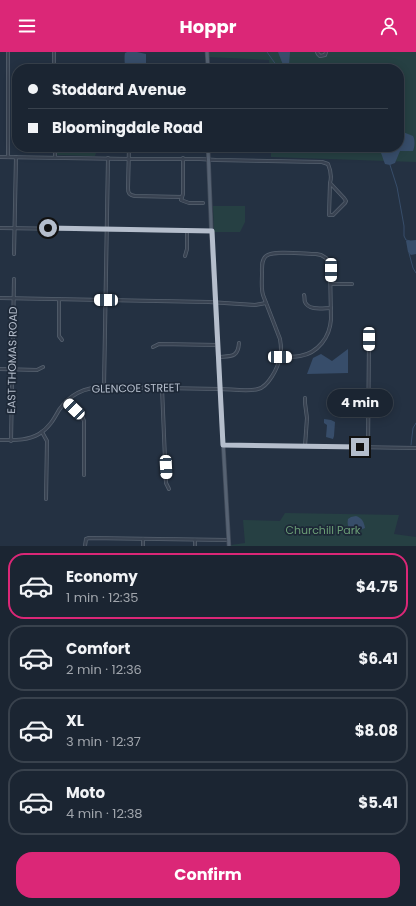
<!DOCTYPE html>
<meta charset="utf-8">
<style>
:root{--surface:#1b2532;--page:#242d3a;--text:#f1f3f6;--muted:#a0a5ac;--line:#39424d;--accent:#db2777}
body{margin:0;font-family:Poppins,sans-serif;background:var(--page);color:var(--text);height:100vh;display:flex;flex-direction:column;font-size:15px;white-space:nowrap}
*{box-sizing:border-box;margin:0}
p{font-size:13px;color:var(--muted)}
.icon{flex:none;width:22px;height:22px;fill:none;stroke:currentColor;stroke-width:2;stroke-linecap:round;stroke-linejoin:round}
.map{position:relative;height:494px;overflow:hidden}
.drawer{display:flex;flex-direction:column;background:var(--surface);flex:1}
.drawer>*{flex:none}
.guide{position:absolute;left:12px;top:12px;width:392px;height:88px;border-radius:16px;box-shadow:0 2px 10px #0003,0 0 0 1px var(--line);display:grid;align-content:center;height:88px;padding:0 16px;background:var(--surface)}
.end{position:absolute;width:18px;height:18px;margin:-9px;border:5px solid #b5becc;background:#111;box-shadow:0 0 0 2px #111}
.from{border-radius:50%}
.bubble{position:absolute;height:28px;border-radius:14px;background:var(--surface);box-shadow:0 2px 10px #0003,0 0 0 1px var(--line);font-size:13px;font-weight:700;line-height:28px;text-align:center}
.car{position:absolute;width:12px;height:24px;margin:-12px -6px;border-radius:5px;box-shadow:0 0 3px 1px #0007;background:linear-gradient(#fff 24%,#345 0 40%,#fff 0 76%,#345 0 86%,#fff 0)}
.guide b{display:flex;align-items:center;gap:14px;height:38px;font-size:15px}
.guide b+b{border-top:1px solid var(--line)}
.guide i{width:10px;height:10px;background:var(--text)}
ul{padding:7px 0 0;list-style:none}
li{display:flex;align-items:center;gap:12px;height:66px;margin:0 8px 6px;padding:0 8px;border:2px solid var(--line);border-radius:16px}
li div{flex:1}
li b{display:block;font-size:15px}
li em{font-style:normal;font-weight:700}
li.current{border-color:var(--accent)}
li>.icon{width:36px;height:36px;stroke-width:1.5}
.cta{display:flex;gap:8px;margin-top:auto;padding:8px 16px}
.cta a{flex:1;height:46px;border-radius:16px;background:var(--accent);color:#fff;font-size:16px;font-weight:700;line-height:46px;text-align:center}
header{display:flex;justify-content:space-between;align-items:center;height:52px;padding:0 16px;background:var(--accent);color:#fff;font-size:18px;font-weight:700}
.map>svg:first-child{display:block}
</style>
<header><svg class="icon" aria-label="menu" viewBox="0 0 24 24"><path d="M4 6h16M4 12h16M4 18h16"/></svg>Hoppr<svg class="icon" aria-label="person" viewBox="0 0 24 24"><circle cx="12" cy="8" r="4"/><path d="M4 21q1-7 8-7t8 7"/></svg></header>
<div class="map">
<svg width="416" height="494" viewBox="0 0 416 494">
<rect width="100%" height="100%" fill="#243142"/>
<g fill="#264043">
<path d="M207,0H416V110L271,105V95H399V17H270L269,8L207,5Z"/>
<path d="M56,95H62C66,102 76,99 83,99L85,98L90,97V101L91,95H94V98L96,101L95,104H90V103V104L58,103L56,101Z"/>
<path d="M213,154H245V170L240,180H214Z"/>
<path d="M285,461L399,463L394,482L416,485V494H231V493L245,491L243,468L280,469Z"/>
</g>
<g fill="#374d6a">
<path d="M127,0H137L146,2V17H125C125,12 124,5 125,1Z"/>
<path d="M278,0H290L289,13L288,14L283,13Z"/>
<path d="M399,71L403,80L413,84C415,88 415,94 413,99H400L395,111L390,113L385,112C381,103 380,88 368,100H364L360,95H399Z"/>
<path d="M416,188V202L411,203L408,200L406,189Z"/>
<path d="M348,297V321L307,322L313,306L321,302L332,309Z"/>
<path d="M324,367L331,368L335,370L334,384L333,387L326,385L327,373L324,371Z"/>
<path d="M356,464C362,466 364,470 365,476L355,480L351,479C348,475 347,472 348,467L351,465Z"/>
</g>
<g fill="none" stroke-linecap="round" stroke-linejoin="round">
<g stroke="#374d6a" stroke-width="1">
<path d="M267,0L279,17"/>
<path d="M390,113L397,135L404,174V184L406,188L410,189"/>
<path d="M409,201L413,216L416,221"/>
<path d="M411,393L413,376L416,371"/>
</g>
<g stroke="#56616f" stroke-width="4">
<g id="minor">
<path d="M8,0V105"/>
<path d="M54,0V15"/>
<path d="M317,0L318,2L320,4L325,3L326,0"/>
<path d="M54,15L101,16"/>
<path d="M101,17L102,14L105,13L107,15V17"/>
<path d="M55,95V105"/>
<path d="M129,95L128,136C128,141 129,143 135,144L182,145"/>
<path d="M0,105L129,107H200L216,108L322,110L328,112C331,119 332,124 330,131L344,146L346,149L345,151L333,163H329L330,131"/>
<path d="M183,106V142L181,148L189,151H203"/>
<path d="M0,176L211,179"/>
<path d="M14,202L16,105"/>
<path d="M185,204L187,197V178"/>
<path d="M331,232H352"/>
<path d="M304,243C305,245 304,247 305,250C309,259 323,256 331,256"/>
<path d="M0,246L209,250L255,253L266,251"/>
<path d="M59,247V284L62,288"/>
<path d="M153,295L159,292L218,293"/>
<path d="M218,305C231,304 238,306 239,291"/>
<path d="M0,317L37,318L43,315"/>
<path d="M104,335L108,106"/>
<path d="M162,336L166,431L169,437"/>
<path d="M220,337C230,337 249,340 258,337C268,335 278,316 280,305C282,299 281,293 280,287L263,243C261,236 262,229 262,222C262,216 261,208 266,204C273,198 305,202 316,202L321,203L326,206L330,214L331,267C330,285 318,301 300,304C294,305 287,305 280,305"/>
<path d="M305,346V351L307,366L305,394"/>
<path d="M66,349L82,364L84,369V423"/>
<path d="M42,380L47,389L46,447"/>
<path d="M0,388C14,388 27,389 39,382C49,376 54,367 59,358C70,342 85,335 104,335L220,337"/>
<path d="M11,389L14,227"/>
<path d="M223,393L416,396"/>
<path d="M368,395L369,287"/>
<path d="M85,494L86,487L89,486L228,488"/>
<path d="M143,494V487"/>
<path d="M195,494V488"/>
</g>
</g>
<g stroke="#424c5b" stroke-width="4.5">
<g id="major">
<path d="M207,0L208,17"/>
<path d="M208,95L212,196L229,494"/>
</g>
</g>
<use href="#minor" stroke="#394352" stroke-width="2.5"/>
<use href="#major" stroke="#566272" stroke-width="3"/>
</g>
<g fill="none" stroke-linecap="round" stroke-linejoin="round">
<path stroke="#b5becc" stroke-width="5" d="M48,176L212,179L223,393L360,395"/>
</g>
<g text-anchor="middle" stroke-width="3.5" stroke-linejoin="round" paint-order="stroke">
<g font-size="11" fill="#b5becc" stroke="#1d2837">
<text transform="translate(12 308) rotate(-89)" y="4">EAST THOMAS ROAD</text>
<text transform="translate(136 336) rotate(-1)" y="4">GLENCOE STREET</text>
</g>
<g font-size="11" fill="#6b9e76" stroke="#1d2837">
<text x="323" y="482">Churchill Park</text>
</g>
</g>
</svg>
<i class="end from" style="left:48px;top:176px"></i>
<i class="end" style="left:360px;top:395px"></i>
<div class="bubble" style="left:327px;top:337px;width:66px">4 min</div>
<i class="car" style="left:331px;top:218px;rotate:180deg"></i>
<i class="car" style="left:106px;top:248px;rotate:271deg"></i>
<i class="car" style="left:369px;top:287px;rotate:180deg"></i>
<i class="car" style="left:280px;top:305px;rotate:91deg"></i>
<i class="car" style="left:74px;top:357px;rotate:314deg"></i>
<i class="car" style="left:166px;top:415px;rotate:177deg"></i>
<div class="guide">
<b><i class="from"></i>Stoddard Avenue</b>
<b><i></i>Bloomingdale Road</b>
</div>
</div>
<section class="drawer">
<ul>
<li class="current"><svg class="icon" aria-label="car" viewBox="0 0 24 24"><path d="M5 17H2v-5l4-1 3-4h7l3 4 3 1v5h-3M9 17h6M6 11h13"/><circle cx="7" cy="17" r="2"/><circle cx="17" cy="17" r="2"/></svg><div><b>Economy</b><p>1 min · 12:35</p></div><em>$4.75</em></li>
<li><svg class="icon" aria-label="car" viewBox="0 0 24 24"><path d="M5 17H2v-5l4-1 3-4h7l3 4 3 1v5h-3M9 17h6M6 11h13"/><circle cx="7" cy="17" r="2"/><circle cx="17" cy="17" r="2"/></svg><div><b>Comfort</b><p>2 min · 12:36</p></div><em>$6.41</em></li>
<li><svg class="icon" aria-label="car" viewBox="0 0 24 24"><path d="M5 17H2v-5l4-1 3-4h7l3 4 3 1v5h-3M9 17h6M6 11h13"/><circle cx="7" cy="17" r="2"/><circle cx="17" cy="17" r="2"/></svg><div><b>XL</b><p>3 min · 12:37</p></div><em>$8.08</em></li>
<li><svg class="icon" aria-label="car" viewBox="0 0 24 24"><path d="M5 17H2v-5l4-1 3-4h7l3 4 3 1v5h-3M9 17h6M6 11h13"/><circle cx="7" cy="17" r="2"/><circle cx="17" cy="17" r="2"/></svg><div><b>Moto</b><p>4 min · 12:38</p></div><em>$5.41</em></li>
</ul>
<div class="cta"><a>Confirm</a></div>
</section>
